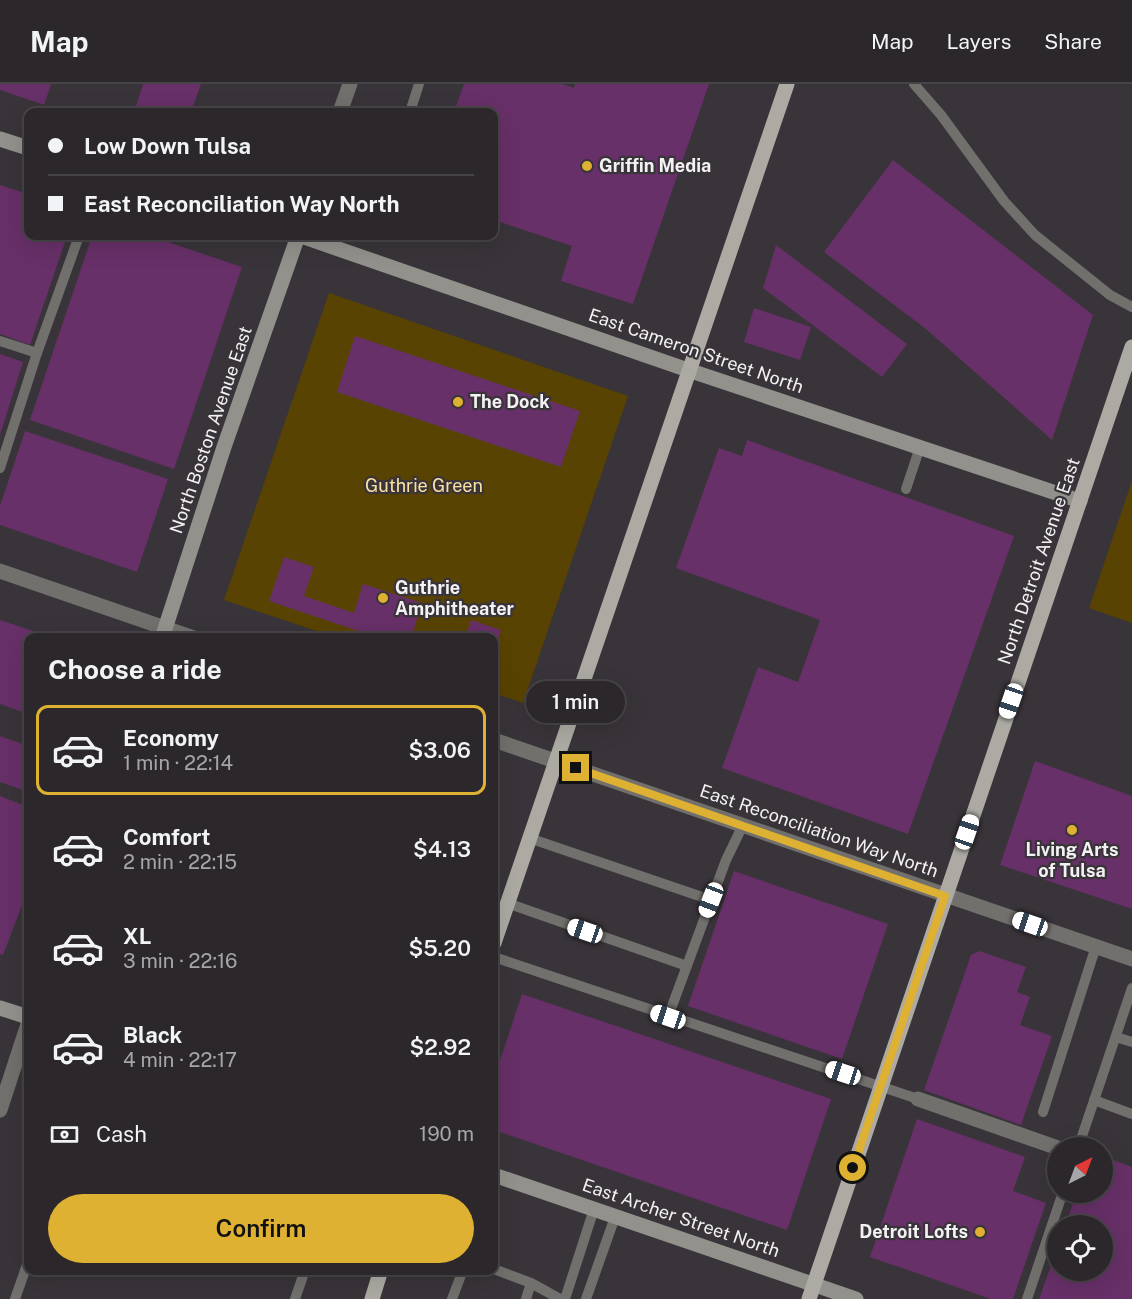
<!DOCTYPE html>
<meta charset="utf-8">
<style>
:root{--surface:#2b272b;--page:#332f33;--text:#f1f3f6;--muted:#a6a5a9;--line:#474447;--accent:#deb133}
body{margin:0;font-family:"Public Sans",sans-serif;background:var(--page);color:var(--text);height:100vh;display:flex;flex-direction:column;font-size:22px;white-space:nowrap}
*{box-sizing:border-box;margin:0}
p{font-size:20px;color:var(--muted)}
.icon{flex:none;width:33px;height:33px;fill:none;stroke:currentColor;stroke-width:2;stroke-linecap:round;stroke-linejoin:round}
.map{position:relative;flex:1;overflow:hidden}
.drawer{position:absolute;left:24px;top:549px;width:474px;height:642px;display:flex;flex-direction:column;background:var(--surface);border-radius:12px;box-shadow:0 6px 24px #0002,0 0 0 2px var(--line)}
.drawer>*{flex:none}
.banner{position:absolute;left:24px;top:24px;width:474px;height:132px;border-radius:12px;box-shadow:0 6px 24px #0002,0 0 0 2px var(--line);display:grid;align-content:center;height:132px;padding:0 24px;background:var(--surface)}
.needle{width:39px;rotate:42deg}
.controls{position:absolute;left:1047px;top:1053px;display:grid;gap:12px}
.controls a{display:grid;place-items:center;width:66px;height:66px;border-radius:50%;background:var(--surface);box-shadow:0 6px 24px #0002,0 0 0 2px var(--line);font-size:30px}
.end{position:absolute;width:27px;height:27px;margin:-14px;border:8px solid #deb133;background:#111;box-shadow:0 0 0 3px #111}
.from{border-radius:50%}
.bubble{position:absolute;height:42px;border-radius:21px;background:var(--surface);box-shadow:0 6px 24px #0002,0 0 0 2px var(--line);font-size:20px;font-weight:600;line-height:42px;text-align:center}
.car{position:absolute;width:18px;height:36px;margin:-18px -9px;border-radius:8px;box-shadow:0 0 4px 2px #0007;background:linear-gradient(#fff 24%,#345 0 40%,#fff 0 76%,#345 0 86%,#fff 0)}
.banner b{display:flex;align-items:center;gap:21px;height:57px;font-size:22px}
.banner b+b{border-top:2px solid var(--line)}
.banner i{width:15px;height:15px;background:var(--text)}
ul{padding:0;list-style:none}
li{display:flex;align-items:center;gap:18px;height:90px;margin:0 12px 9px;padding:0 12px;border:3px solid transparent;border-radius:12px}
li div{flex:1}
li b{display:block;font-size:22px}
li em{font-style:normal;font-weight:600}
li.active{border-color:var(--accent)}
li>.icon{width:54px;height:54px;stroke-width:1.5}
h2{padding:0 24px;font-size:27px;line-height:72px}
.pay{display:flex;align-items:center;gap:15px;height:66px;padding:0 24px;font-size:22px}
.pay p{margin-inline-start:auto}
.cta{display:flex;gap:12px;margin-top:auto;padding:12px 24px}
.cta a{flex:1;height:69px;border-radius:36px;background:var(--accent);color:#111;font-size:24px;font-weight:600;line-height:69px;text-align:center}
header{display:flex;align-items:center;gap:36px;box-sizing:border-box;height:84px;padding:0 30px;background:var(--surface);border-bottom:2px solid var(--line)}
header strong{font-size:28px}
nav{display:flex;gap:33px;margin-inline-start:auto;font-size:21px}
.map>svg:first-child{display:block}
</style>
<header>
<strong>Map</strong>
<nav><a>Map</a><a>Layers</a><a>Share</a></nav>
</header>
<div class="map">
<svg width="1132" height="1215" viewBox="0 0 1132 1215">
<rect width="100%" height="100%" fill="#393439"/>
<g fill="#594302">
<path d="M329,209L628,312L523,619L494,609V554L334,553L224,516Z"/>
<path d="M1132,397V539L1089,524Z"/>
</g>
<g fill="#673068">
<path d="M0,0H51L44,21L0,6Z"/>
<path d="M143,0H201L191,28H134Z"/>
<path d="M464,0H562L574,4L575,0H709L633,220L561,197L572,162L494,136V28H454Z"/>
<path d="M893,76L1093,231L1052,356L926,245L824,168Z"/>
<path d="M0,101L28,110V152H67L30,261L0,250Z"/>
<path d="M92,152H150L242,183L174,385L30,336Z"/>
<path d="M776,161L907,260L882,293L763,204Z"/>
<path d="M754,224L811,243L800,276L744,258Z"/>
<path d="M355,252L580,327L561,383L337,308Z"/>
<path d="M0,270L23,278L0,351Z"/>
<path d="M25,347L168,395L137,488L0,441V422Z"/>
<path d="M747,356L1014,452L908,750L722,684L758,583L798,598L820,536L676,484L719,364L742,372Z"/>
<path d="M284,473L314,483L304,512L354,529L363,500L422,519L413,548L427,554H379L269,517Z"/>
<path d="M0,536L51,553L28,554V630L0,620Z"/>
<path d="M471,536L501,546L494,568V554H465Z"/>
<path d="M0,652L28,662V708L0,698Z"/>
<path d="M1035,677L1132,712V825L1000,781Z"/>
<path d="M494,701L500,704L494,722Z"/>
<path d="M0,712L28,723V805L3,871L0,870Z"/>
<path d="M734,787L888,840L842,975L688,922Z"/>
<path d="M979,867L1026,883L1017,908L1030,913L1020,941L1052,952L1021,1041L924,1006L971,871Z"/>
<path d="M522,910L831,1015L787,1146L494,1046V995Z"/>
<path d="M917,1035L1025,1073L1013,1107L1046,1119L1013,1215H991L870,1173Z"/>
<path d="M1102,1072L1132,1083V1215H1039L1057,1165L1058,1186H1102V1142H1065L1077,1108H1102Z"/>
</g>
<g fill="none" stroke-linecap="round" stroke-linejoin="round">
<g stroke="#72706d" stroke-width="10">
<path d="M914,0L941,31L1004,117L1035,151L1110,211L1132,223"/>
<path d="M410,28L419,0"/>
<path d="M0,257L37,269"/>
<path d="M0,384L37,269L79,152"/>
<path d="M906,405L920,363"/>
<path d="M529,754L711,816"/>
<path d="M507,819L687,882"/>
<path d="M494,873L918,1015"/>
<path d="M668,933L726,776L743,741"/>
<path d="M1116,953L1132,958"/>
<path d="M1094,1016L1132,1030"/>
<path d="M1043,1028L1096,862"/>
<path d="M1078,1064L1132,904"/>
<path d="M494,1185L531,1199L560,1215"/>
<path d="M15,1215L28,1178"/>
<path d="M295,1215L305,1186"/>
<path d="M452,1215L463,1186"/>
<path d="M526,1215L531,1199"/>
<path d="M565,1215L594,1125"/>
<path d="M586,1215L615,1133"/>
<path d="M1027,1215L1063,1108"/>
</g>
<g stroke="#72706d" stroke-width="15">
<path d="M340,28L350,0"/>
<path d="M0,487L194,554"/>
<path d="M494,656L1132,875"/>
<path d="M918,1015L1058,1064"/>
<path d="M0,1026L28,940"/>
</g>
<g stroke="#93918c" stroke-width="15">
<path d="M0,55L28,64"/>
<path d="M301,152L688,286L1080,417"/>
<path d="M162,554L224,363L298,152"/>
<path d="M0,924L28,933"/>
<path d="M494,1091L856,1215"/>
</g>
<g stroke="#acaaa3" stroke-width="15">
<path d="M494,859L787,0"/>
<path d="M372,1215L381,1186"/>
<path d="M809,1215L1132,263"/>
</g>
</g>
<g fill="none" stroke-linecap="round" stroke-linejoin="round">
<path stroke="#deb133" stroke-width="8" d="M576,684L945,812L853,1084"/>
</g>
<g fill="#deb133" stroke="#393439" stroke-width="2">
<circle cx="587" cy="82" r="6"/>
<circle cx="458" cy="318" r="6"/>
<circle cx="383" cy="514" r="6"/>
<circle cx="1072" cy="746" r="6"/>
<circle cx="980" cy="1148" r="6"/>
</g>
<g text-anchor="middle" stroke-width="4.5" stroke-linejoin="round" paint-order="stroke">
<g font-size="18" font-weight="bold" fill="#f4f1f4" stroke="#393439" text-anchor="start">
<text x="599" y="88">Griffin Media</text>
<text x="470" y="324">The Dock</text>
<text x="395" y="510">Guthrie<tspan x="395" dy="21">Amphitheater</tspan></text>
<text x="1072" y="772" text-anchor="middle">Living Arts<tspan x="1072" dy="21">of Tulsa</tspan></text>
<text x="968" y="1154" text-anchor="end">Detroit Lofts</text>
</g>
<g font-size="18" fill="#f4f1f4" stroke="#393439">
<text transform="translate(696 267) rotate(19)" y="6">East Cameron Street North</text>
<text transform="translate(211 346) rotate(-71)" y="6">North Boston Avenue East</text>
<text transform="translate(1039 477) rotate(-71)" y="6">North Detroit Avenue East</text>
<text transform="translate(819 747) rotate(19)" y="6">East Reconciliation Way North</text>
<text transform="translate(681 1134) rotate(19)" y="6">East Archer Street North</text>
</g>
<g font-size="18" fill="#fae0a1" stroke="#393439">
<text x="424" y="408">Guthrie Green</text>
</g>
</g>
</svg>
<div class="controls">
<a><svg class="needle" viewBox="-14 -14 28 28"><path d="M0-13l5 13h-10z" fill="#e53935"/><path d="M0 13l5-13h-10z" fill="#a6a5a9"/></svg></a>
<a><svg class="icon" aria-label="locate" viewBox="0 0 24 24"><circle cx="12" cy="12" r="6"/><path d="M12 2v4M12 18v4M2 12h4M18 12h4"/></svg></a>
</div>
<i class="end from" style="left:853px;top:1084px"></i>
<i class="end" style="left:576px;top:684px"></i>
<div class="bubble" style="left:526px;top:597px;width:99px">1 min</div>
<i class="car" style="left:1011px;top:617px;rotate:199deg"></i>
<i class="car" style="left:967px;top:748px;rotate:19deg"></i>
<i class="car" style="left:711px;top:816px;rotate:201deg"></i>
<i class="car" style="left:1030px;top:840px;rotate:289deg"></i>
<i class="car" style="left:585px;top:847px;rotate:289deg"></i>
<i class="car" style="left:668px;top:933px;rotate:289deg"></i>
<i class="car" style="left:843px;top:989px;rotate:288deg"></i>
<div class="banner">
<b><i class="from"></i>Low Down Tulsa</b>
<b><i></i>East Reconciliation Way North</b>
</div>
<section class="drawer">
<h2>Choose a ride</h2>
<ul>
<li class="active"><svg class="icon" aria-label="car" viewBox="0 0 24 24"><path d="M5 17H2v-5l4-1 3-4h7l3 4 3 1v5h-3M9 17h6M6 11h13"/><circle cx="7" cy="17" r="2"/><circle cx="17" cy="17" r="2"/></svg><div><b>Economy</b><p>1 min · 22:14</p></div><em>$3.06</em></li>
<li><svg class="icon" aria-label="car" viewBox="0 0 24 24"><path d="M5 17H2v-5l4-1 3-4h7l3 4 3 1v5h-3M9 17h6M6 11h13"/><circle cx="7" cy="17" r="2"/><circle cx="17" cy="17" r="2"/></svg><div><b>Comfort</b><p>2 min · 22:15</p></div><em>$4.13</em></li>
<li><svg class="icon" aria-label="car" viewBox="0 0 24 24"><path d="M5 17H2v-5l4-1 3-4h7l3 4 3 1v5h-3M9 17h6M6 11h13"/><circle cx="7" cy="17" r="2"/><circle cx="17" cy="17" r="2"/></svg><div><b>XL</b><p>3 min · 22:16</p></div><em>$5.20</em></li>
<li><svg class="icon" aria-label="car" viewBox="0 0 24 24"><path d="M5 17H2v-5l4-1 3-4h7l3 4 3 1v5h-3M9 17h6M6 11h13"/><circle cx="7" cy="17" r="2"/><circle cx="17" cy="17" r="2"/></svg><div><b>Black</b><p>4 min · 22:17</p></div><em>$2.92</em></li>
</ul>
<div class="pay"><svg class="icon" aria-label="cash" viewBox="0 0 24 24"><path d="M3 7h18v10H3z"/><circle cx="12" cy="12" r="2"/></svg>Cash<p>190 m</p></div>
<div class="cta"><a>Confirm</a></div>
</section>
</div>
